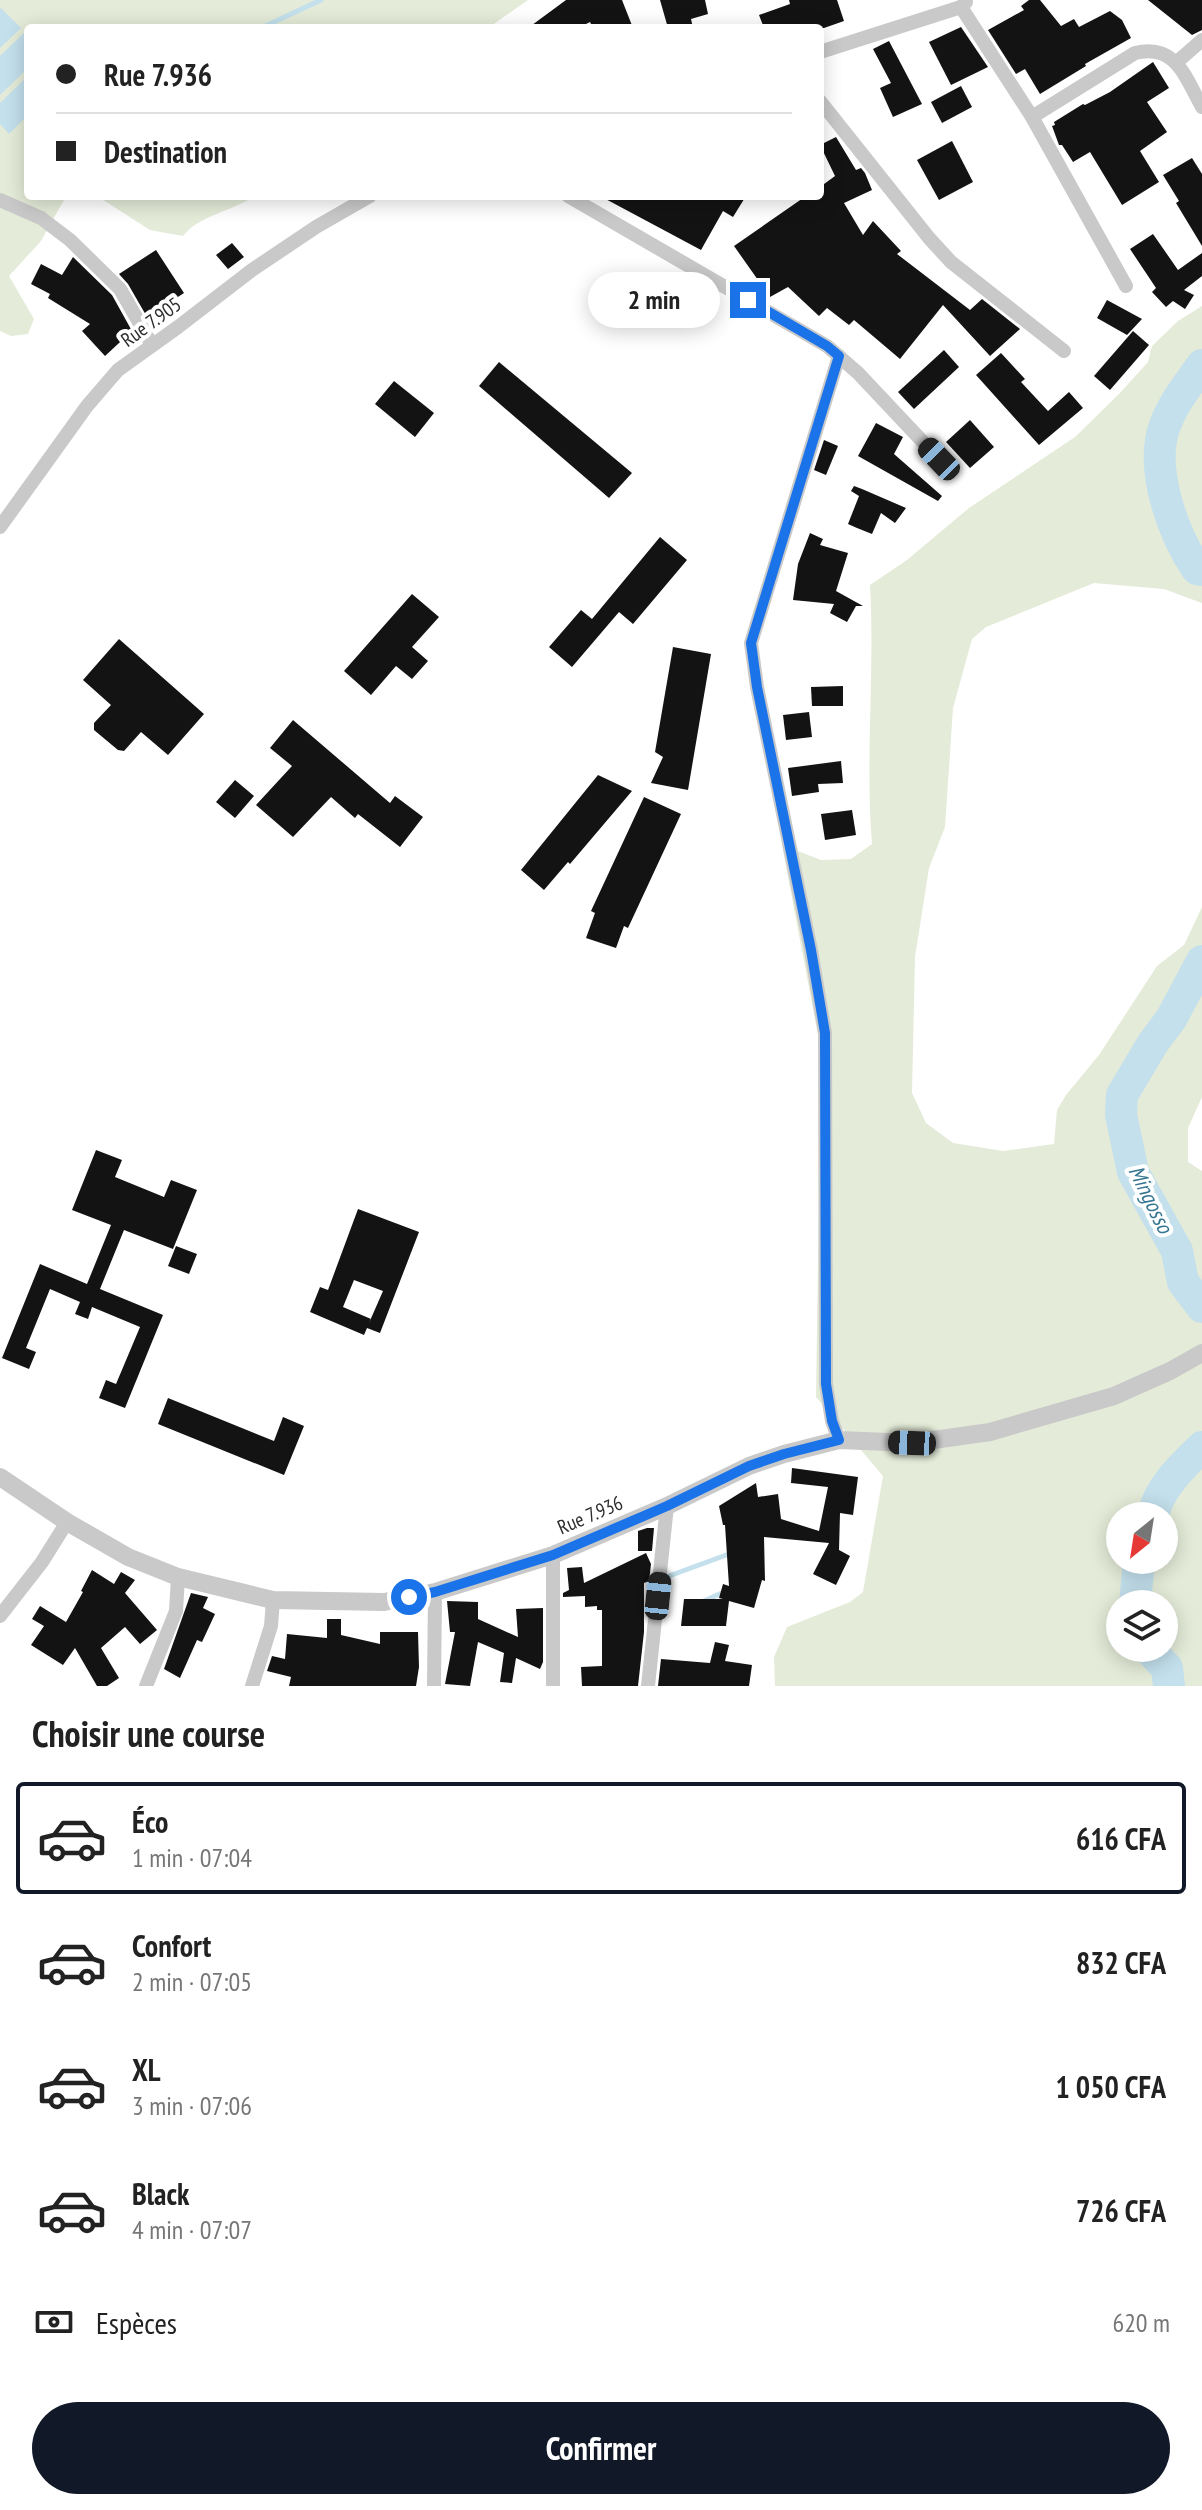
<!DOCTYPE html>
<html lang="fr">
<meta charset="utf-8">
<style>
:root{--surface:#fff;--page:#f2f2f2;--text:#222;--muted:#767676;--line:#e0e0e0;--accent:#111827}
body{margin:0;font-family:"PT Sans Narrow",sans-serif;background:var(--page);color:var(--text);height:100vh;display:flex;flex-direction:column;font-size:30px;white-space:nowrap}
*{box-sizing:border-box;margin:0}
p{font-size:26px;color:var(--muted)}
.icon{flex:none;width:44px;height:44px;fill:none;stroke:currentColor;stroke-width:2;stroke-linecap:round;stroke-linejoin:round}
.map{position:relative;height:1686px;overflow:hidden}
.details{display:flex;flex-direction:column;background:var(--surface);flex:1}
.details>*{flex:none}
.banner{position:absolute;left:24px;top:24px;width:800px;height:176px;border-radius:8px;box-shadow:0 4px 20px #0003;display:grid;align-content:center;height:176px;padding:0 32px;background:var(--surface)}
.needle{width:52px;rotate:210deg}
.fabs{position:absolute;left:1106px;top:1502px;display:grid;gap:16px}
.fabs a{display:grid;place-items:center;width:72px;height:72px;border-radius:50%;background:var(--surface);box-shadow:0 4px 20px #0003;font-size:40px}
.end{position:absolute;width:36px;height:36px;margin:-18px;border:10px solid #1a73e8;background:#fff;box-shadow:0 0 0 4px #fff}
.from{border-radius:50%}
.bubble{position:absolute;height:56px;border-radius:28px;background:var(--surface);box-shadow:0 4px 20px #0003;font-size:26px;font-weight:600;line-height:56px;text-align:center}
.car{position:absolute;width:24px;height:48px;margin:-24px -12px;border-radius:10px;box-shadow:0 0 6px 2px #0007;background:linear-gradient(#222 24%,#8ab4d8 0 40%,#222 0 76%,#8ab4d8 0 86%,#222 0)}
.banner b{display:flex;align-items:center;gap:28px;height:76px;font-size:30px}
.banner b+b{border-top:2px solid var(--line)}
.banner i{width:20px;height:20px;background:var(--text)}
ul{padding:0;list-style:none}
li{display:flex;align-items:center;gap:24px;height:112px;margin:0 16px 12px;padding:0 16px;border:4px solid transparent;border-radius:8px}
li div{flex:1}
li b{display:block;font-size:30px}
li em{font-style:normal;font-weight:600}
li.on{border-color:var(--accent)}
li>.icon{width:72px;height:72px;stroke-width:1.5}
h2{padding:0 32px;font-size:36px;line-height:96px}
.pay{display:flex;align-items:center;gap:20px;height:88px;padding:0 32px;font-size:30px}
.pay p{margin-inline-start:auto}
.primary-button{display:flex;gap:16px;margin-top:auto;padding:16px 32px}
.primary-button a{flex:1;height:92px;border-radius:48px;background:var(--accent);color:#fff;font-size:32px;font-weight:600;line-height:92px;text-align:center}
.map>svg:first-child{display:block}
</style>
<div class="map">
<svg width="1202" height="1686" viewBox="0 0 1202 1686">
<rect width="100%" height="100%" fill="#fff"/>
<g fill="#e4ebd8" fill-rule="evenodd">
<path d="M0,0H528L488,28H28V196H69L65,198L41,241L9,276L34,319L28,334L11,336L0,331Z"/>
<path d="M97,196H255C232,211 198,216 183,236L150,230Z"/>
<path d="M1202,306V603L1164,589L1094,583L986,627L972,639L953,708L945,827L929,868L915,957L912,1093L926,1123L953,1143L1003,1151L1054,1144L1057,1110L1066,1095L1099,1055L1157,966L1184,945L1202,907V1097L1188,1128V1162L1202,1171V1686H775L774,1657L787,1627L850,1602L863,1592L883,1476L816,1397L821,1051L782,845L821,860L851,859L872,844C865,758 875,671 870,585L907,560L969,508L1075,437L1119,394L1148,362L1152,346L1178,321ZM1120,1516H1164V1560H1120ZM1120,1604H1164V1648H1120Z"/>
</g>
<g fill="#c3e0ec">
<path d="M1,8L21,28L0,48V9Z"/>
<path d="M25,32L28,35V68L0,95V56Z"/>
<path d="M28,76V115L9,134L0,124V103Z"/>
</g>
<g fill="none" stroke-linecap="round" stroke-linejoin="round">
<g stroke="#c3e0ec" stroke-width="5">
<path d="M261,28L321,0"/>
<path d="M669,1576L729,1554"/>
<path d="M704,1601L724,1592"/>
</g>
<g stroke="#c3e0ec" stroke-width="32">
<path d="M1202,365C1188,385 1172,404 1164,428C1150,470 1173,534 1197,569L1202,570"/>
<path d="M1202,961L1171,1019L1153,1043L1122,1095L1121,1115L1133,1172L1177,1251L1183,1282L1202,1307"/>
<path d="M1153,1516C1158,1489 1182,1466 1202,1447"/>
<path d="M1135,1604L1139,1560"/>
<path d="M1148,1648L1167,1668L1169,1686"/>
</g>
</g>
<g fill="#131313" fill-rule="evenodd">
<path d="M566,0H622L633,28H593L590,22L578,28H528Z"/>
<path d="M660,0H705L708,14L691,19L693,28H668Z"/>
<path d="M789,0H837L844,21L824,28H764L759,15L790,4Z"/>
<path d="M1029,0H1040L1061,26L1074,19L1079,27L1110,11L1122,20L1131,38L1085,64L1086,66L1040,94L1025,69L1016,74L988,30L1024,10L1021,6Z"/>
<path d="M1148,0H1202V30L1192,35Z"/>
<path d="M961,27L988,67L951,85L929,42Z"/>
<path d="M889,41L922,104L893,117L880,88L891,83L873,49Z"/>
<path d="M1153,62L1169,88L1147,102L1167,132L1140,151L1159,182L1122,205L1090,152L1073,162L1062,145H1059L1052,126L1055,125L1054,122L1083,104L1085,105L1110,92Z"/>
<path d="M961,86L972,107L942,123L931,102Z"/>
<path d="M836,137L856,170L861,168L865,173L872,190L844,203L863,235L873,221L901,251L897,254L970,310L982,299L1020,329L990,356L943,305L900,359L854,320L849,325L827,308L819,316L788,287L770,297L734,246L806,196H820V187L835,176L820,145Z"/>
<path d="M952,141L973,182L939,200L917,160Z"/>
<path d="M1192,158L1202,174V246L1176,203L1179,201L1163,175Z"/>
<path d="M600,196H746L733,217L723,211L701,250Z"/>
<path d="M1153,234L1178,270L1202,253V276L1184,290L1194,295L1185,309L1173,301L1166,307L1152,292L1156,288L1130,249Z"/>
<path d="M232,243L244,257L228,269L216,255Z"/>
<path d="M156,250L184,293L147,317L128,284L119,274Z"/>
<path d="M73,257L112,295L132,331L105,356L82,331L90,324L48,298L50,294L31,284L41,264L62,275Z"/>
<path d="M1107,300L1142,319L1127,335L1097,318Z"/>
<path d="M1133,331L1149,345L1110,390L1094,376Z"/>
<path d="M944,350L959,367L914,409L898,392Z"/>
<path d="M1001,353L1025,379L1021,382L1048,411L1069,392L1083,408L1039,445L976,375Z"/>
<path d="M499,362L632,473L609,498L479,386Z"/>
<path d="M394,381L434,413L415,437L375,404Z"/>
<path d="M970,420L994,447L970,468L946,442Z"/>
<path d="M876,423L903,437L894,454L942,496L938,501L858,456Z"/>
<path d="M824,440L838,446L826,475L814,470Z"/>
<path d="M854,486L862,489L906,508L895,523L881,513L872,534L857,528L848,524L859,496L851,491Z"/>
<path d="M810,533L823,539L820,545L848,553L836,591L863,606H856L847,622L830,613L834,604L793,600L798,564Z"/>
<path d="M660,537L687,560L633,624L619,612L572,667L549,647L581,610L592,619Z"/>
<path d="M412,594L439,617L412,647L428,661L412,679L396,666L371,695L344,671Z"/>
<path d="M119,639L204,714L168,755L141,732L124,751L118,750L94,730V723L111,705L83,680Z"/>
<path d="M673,647L711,654L688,790L651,783L663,757L655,752Z"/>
<path d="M843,686V706H812L811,687Z"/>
<path d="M809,712L812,737L786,740L783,715Z"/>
<path d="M293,720L390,803L395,796L423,817L400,847L358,814L355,818L331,797L293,837L256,805L292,766L270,748Z"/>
<path d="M841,761L843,783L818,784L819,792L792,796L788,768Z"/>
<path d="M598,775L632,791L570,864L568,862L544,890L521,870Z"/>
<path d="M235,780L254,796L235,818L216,802Z"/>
<path d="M644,797L681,814L628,928L624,926L616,948L586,938L595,913L591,911Z"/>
<path d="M852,810L856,835L825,840L821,814Z"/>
<path d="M96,1150L122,1160L115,1177L164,1197L171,1180L197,1190L173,1249L124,1230L100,1289L163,1315L125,1408L99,1398L106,1380L116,1384L140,1327L92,1307L88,1319L75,1314L80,1302L50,1289L26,1348L36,1352L29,1369L2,1358L40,1264L87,1284L111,1225L72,1210Z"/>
<path d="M358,1209L419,1232L380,1333L367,1328L364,1335L310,1312L320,1287L328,1290ZM354,1280L383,1291L369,1323L371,1319L343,1307Z"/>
<path d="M176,1246L197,1254L189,1274L168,1266Z"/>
<path d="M168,1398L274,1441L283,1417L304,1426L284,1475L158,1424Z"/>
<path d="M792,1468L858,1477L853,1515L840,1513L839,1550L850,1556L836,1585L813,1574L829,1543L764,1537L765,1581L762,1580L754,1608L729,1601L726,1626H681L684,1599H723L719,1598L723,1584L729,1586L725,1525H723L719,1506L756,1483L758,1497L778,1494L781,1519L819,1531L828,1487L791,1483Z"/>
<path d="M647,1528H654L652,1551H638V1531Z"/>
<path d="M646,1553L651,1564L649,1581L644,1583V1632L638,1686H582L581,1667L602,1666V1610H597V1606L585,1607V1596L563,1597V1593L569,1590L567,1568L582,1567L584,1583Z"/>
<path d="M92,1570L114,1584L121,1572L135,1580L125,1593L157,1630L140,1644L125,1627L101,1648L119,1678L107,1686H97L75,1648L63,1665L31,1645L44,1626L32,1619L40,1606L66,1622L83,1592L81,1591Z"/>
<path d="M191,1593L208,1597L203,1608L215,1614L202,1642L197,1640L180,1678L164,1669Z"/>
<path d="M447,1601L478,1602V1619L518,1637L516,1609L543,1608V1662L540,1669L516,1658L512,1683L500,1682L504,1653L478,1642L470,1686L445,1684L455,1632H450Z"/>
<path d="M327,1619H341V1635L380,1644V1632H418L419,1667L416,1686H289L291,1677L267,1671L272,1656L285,1659L287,1634L327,1638Z"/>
<path d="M715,1642L729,1645L725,1661L752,1665L749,1686H658L661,1659L710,1663Z"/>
</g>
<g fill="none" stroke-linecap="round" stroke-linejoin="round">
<g stroke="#c9c9c9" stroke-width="14">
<path d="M961,7L1032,117L1126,286"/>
<path d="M820,52L961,7L966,2"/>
<path d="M1177,62L1202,40"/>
<path d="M820,101L929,238L951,262L1064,351"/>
<path d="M1032,117L1135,53C1176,43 1185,77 1202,107"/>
<path d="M568,196L827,346L858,373L939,459"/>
<path d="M0,200L41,218L70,240L120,289L152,345"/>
<path d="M0,527L87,406L118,370L178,327L252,270L316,227L370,196"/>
<path d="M839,1440L832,1421L826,1384L825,1033L811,950L757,687L751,643L839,356"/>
<path d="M553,1555V1686"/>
<path d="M0,1616L42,1562L67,1522"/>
<path d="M146,1686L176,1611L178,1577"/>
<path d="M252,1686L271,1626L273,1600"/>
<path d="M434,1686L435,1592"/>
<path d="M648,1686L667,1506"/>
</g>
<path stroke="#c9c9c9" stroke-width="18" d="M0,1477L67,1522L128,1557L178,1577L273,1600L384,1602L435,1592L553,1555L667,1506L749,1466L784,1454L839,1440L912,1443L990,1432L1114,1396L1170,1371L1202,1353"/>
</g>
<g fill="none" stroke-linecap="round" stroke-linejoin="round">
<path stroke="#1a73e8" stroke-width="10" d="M409,1597L435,1592L553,1555L667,1506L749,1466L784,1454L839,1440L832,1421L826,1384L825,1033L811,950L757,687L751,643L839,356L827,346L748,300"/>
</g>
<g text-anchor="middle" stroke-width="8" stroke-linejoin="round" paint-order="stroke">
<g font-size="20" fill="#2c2c2c" stroke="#fff">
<text transform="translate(151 322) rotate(-36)" y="7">Rue 7.905</text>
<text transform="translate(590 1515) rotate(-23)" y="7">Rue 7.936</text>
</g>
<g font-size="22" font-style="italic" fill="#367692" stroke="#fff">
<text transform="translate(1151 1199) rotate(64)" y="8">Mingosso</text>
</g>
</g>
</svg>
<div class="fabs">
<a><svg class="needle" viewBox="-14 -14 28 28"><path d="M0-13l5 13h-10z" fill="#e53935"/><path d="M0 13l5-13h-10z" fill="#767676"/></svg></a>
<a><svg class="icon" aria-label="layers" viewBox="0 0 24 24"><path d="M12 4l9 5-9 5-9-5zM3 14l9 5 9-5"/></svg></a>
</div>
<i class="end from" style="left:409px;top:1597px"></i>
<i class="end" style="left:748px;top:300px"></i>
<div class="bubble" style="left:588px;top:272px;width:132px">2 min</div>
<i class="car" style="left:939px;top:459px;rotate:316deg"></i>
<i class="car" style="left:912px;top:1443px;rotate:272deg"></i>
<i class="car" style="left:658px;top:1596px;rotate:6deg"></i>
<div class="banner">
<b><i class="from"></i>Rue 7.936</b>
<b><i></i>Destination</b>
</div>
</div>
<section class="details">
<h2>Choisir une course</h2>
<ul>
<li class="on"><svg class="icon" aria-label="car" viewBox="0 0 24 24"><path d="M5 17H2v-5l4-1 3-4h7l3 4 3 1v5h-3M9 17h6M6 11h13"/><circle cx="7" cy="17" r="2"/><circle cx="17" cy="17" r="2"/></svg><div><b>Éco</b><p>1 min · 07:04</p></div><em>616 CFA</em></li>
<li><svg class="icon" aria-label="car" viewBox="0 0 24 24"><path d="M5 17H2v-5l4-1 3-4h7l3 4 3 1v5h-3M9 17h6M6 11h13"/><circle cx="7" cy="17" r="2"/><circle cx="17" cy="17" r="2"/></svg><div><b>Confort</b><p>2 min · 07:05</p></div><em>832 CFA</em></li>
<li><svg class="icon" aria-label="car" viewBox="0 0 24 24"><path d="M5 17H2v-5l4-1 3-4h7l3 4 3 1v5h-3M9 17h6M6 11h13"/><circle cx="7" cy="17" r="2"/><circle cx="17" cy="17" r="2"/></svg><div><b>XL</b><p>3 min · 07:06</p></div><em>1 050 CFA</em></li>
<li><svg class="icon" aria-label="car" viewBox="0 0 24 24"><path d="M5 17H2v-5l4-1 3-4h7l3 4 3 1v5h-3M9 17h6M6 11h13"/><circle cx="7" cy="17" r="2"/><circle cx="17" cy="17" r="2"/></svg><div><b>Black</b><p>4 min · 07:07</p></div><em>726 CFA</em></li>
</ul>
<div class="pay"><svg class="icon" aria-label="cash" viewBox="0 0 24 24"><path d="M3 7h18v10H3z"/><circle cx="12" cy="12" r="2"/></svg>Espèces<p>620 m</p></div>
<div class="primary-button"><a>Confirmer</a></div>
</section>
